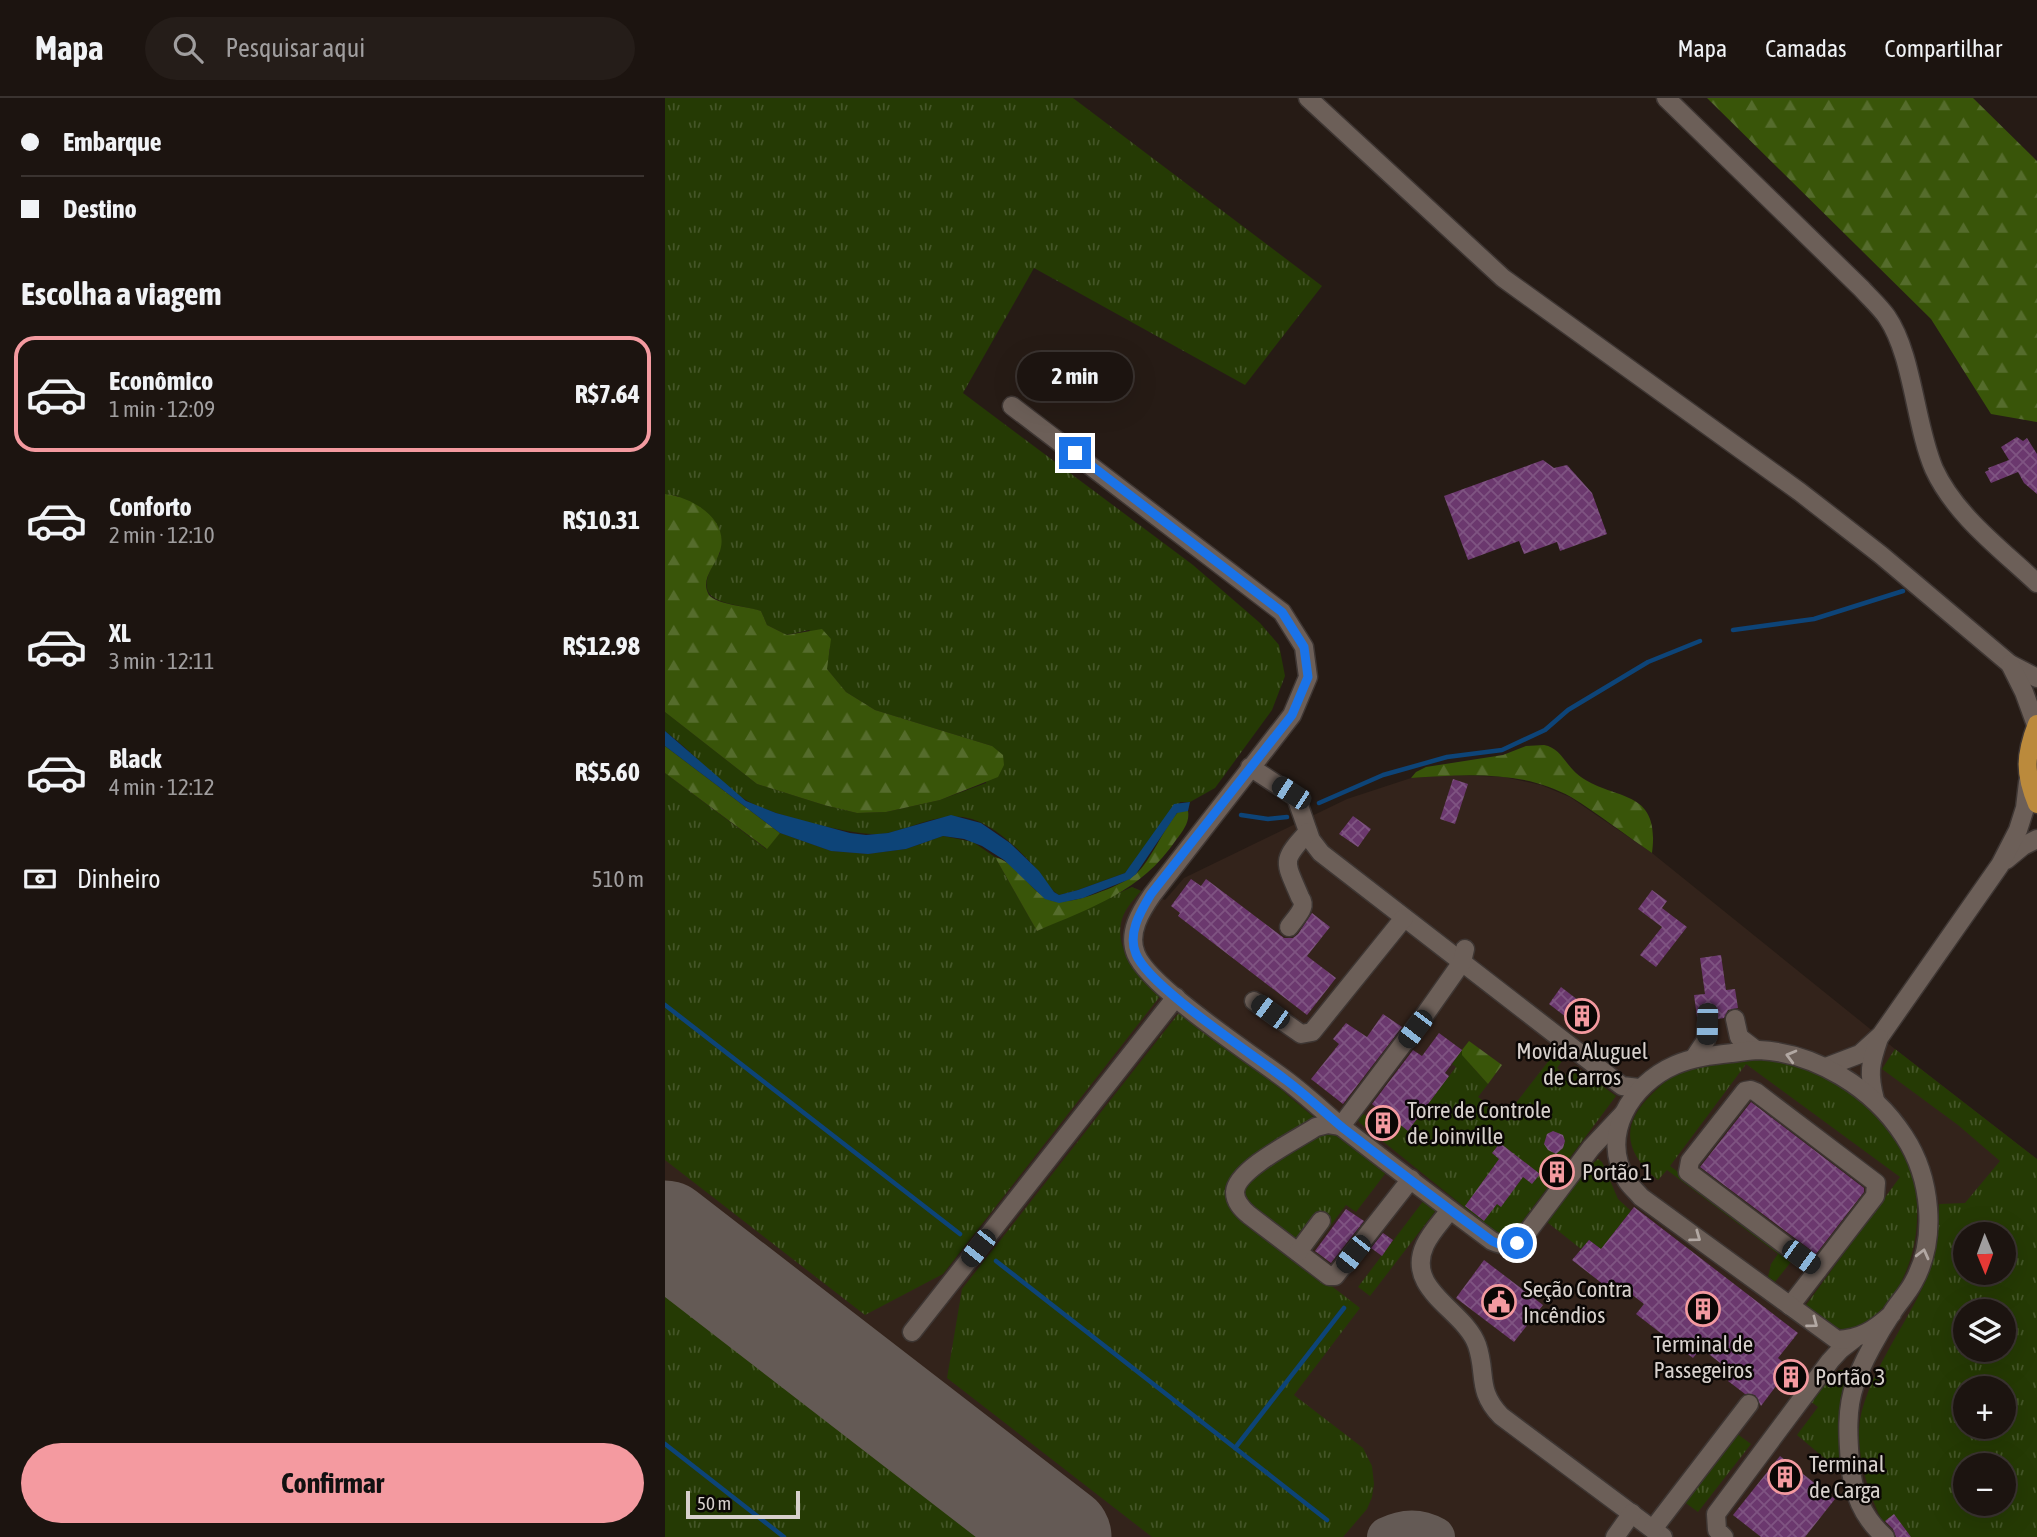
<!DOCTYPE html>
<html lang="pt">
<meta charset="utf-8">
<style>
:root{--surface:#1c1410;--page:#251d19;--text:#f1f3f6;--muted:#a09e9f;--line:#3a3330;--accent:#f49aa0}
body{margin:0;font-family:"Asap Condensed",sans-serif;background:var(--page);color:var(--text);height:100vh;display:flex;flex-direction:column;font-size:26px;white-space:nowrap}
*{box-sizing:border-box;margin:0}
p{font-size:23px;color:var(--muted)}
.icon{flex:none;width:38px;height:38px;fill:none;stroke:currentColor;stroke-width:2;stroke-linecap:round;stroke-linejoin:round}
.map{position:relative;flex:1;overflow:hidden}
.panel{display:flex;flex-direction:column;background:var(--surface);width:665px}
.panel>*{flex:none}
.hud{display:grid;align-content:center;height:154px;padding:0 21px;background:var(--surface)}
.needle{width:46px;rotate:179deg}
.controls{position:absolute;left:1288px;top:1124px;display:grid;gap:14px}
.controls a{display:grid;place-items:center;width:63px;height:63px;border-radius:50%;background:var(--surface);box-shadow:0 7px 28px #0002,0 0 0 2px var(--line);font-size:35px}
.scale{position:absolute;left:21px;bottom:18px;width:114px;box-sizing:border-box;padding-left:7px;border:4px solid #d7d0cc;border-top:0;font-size:19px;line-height:24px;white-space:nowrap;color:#d7d0cc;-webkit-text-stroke:5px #0b0705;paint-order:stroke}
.end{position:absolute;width:32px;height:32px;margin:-16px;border:9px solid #1a73e8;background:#fff;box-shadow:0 0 0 4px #fff}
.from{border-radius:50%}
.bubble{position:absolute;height:49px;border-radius:24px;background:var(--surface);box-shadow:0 7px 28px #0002,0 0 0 2px var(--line);font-size:23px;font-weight:700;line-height:49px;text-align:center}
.car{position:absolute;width:21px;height:42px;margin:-21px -10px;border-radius:9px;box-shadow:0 0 5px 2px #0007;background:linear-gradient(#222 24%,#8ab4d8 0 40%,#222 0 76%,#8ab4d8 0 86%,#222 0)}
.hud b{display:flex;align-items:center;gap:24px;height:66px;font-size:26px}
.hud b+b{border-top:2px solid var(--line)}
.hud i{width:18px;height:18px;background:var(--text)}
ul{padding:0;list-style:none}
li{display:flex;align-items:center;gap:21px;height:116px;margin:0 14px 10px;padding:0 7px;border:4px solid transparent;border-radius:21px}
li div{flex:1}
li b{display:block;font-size:26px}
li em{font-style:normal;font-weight:700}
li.active{border-color:var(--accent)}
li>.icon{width:63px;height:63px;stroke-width:1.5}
h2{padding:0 21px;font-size:32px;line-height:84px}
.pay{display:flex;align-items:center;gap:18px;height:77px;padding:0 21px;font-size:26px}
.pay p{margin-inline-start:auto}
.action{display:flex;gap:14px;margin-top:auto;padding:14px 21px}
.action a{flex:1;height:80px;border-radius:42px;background:var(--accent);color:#111;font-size:28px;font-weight:700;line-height:80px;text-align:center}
header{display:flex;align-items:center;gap:42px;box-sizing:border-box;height:98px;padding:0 35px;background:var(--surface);border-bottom:2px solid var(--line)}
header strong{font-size:33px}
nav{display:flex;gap:38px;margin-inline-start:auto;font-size:24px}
.search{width:490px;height:63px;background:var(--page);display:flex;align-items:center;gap:18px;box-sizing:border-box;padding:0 24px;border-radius:38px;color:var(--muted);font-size:26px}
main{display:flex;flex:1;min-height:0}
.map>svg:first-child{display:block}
</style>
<header>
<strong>Mapa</strong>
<div class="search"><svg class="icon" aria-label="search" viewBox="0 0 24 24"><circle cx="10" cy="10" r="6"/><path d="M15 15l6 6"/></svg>Pesquisar aqui</div>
<nav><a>Mapa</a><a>Camadas</a><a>Compartilhar</a></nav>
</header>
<main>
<section class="panel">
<div class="hud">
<b><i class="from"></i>Embarque</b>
<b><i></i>Destino</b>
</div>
<h2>Escolha a viagem</h2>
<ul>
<li class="active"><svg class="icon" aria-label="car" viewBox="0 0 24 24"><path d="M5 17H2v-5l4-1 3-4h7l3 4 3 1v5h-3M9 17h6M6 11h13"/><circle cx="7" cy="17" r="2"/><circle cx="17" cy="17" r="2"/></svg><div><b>Econômico</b><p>1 min · 12:09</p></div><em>R$7.64</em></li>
<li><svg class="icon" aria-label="car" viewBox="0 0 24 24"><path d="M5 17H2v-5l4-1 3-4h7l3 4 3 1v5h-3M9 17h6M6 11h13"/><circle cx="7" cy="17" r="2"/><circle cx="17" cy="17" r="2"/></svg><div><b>Conforto</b><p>2 min · 12:10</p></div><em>R$10.31</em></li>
<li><svg class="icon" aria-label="car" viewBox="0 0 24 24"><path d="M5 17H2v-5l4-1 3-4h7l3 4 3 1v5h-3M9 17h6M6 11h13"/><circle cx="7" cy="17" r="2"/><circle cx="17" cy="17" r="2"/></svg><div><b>XL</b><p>3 min · 12:11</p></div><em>R$12.98</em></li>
<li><svg class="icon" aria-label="car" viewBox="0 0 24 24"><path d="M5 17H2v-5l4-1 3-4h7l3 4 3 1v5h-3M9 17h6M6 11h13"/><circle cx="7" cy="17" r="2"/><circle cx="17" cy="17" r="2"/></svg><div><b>Black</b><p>4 min · 12:12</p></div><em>R$5.60</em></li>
</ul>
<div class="pay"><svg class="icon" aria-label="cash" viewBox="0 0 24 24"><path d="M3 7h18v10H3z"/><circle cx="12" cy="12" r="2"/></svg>Dinheiro<p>510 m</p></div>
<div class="action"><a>Confirmar</a></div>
</section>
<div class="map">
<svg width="1372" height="1439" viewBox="0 0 1372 1439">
<defs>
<pattern id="grass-tufts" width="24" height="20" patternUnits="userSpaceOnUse" patternTransform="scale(1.75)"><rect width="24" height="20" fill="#253a04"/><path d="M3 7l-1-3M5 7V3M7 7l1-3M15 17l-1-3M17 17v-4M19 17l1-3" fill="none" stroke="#445527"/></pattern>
<pattern id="forest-firs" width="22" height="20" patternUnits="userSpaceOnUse" patternTransform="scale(1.75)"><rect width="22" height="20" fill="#395509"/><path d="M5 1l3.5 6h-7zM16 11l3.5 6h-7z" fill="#556c2c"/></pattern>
<pattern id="building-cross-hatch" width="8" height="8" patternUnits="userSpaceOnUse" patternTransform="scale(1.75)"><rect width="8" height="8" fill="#6b386e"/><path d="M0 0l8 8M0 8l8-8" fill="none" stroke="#7f5482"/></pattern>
</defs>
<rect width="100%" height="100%" fill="#261b15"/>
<path fill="#33231b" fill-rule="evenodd" d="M0,675L101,751L115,735L166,753L330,759L372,833L467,789L500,802L519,780L682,701L746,680L788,677L839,679L876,687L905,699L987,755L1230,951L1372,1061V1439H0ZM1300,1136H1339V1174H1300ZM1300,1213H1339V1251H1300ZM1300,1290H1339V1328H1300ZM1300,1367H1339V1405H1300Z"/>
<g fill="url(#grass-tufts)" fill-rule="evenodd">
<path d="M0,0H408L657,188L580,287L369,170L298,295L528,467L595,525L614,547L620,578L607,612L550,690L525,704H515L460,775L413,792L394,797C385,792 380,781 373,773C357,754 332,729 307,721C274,711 246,733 214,736C189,738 102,716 81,702C51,683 28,654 0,633V614L92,686L159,707L192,715L221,714L275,702L321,685L327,648L210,612L181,594L161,570L165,551L144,532L122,537L102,527L96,513C58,502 21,507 55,455L13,398L0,396Z"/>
<path d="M0,675L101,751L115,735L166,753L203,756L241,751L278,738L308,744L330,759L372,833L467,789L476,793C469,801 460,811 457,821C448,854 475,877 496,897L278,1176L200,1217L0,1062Z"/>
<path d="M517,911L624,990L620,995L651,1021L581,1069L576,1118L695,1210L629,1297L698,1350L707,1368L709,1386L707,1399L702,1411L678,1439H487L282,1280L297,1191Z"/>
<path d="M1230,951L1372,1061V1439H1241L1244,1436L1229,1417L1218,1425C1204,1396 1193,1364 1194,1332C1196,1284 1246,1221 1264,1175C1272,1154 1274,1128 1274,1106L1300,1105L1335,1063L1293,1027L1217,971ZM1300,1136H1339V1174H1300ZM1300,1213H1339V1251H1300ZM1300,1290H1339V1328H1300ZM1300,1367H1339V1405H1300Z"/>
<path d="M797,952C803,966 813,974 823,986L813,999L840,1019L889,956L897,963L892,970L902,978L910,968L951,998L847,1137H837L828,1132L695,1025L691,1019V1011L703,1019L711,1009L743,1032L791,969L787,966Z"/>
<path d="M1076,961C1088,961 1101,960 1113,963C1152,971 1205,1000 1229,1034C1249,1063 1255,1101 1251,1135C1247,1166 1235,1193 1213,1215C1204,1224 1194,1234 1181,1232C1167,1230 1152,1215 1141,1207L1235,1079L1081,966L1005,1068L1129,1160L1110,1184L1103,1179L1106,1166L1113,1156L1002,1072L993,1082C959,1054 955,1027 987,996C998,985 1008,976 1022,971C1038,965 1059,964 1076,961Z"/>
<path d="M662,1033L680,1041L723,1072L691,1114L681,1107L646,1154L578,1101L580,1084L652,1035Z"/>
<path d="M933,1061L937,1064L953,1101L966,1113L936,1151L924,1142L916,1151L882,1124L921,1071Z"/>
<path d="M759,1102L772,1111L705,1198L693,1189Z"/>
<path d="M0,1195L315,1439H0Z"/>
<path d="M1174,1272H1178L1181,1276L1174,1341L1177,1375L1132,1337L1153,1309L1145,1303Z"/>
<path d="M1071,1335L1086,1346L1033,1414L1018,1403Z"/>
</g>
<g fill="url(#forest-firs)">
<path d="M1042,0H1308L1372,63V324L1326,316L1266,221Z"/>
<path d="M0,396C28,399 67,423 54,456C49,469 35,482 44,497C50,506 85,509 96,513L102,527L122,537L157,531L166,541L162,571L181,594L210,612L327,648L338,657L339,667L333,679L275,702L221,714L192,715L159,707L92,686L0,614Z"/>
<path d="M879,647C895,650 899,664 911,675C945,705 996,686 987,755C960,737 934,716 906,699C859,672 799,676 746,680L751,674L761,669L838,657L861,648Z"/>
<path d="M0,648L115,735L102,751L0,675Z"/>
<path d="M514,713H523C525,724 518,733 511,742C476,794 427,809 372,833L330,759C354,766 363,792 385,802C402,810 458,787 471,776C486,763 499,729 514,713Z"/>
<path d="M804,943L837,967L823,986L797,957V952Z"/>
</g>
<path fill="#0d4478" d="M0,633L81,703L111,715L185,735L201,737L223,735L286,717L316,725L345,745L374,773L389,794L394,797L413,792L460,775L509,706L525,704L523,713L512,715L471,776L465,781L418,800L394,805L380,801L339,762L317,748L299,741L278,738L241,751L203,756L166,753L115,735L0,648Z"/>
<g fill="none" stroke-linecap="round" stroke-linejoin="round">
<g stroke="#0d4478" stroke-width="4.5">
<path d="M1068,532L1149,521L1238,493"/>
<path d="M654,705L718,677L782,659L837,652L880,632L903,612L983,564L1035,543"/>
<path d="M576,717L603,721L622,719"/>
<path d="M0,907L295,1136"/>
<path d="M331,1163L662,1422"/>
<path d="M0,1346L119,1439"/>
<path d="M570,1350L679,1210"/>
</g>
<path stroke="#645a55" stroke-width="40" d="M722,1439C738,1431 754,1430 770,1439"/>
<path stroke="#645a55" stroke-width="103" d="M0,1134L395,1439"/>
</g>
<g fill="url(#building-cross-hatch)">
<path d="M1352,339L1358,343L1362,340L1372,356V396L1359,385L1353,374L1326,385L1320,374L1324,372L1323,370L1344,362L1336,349Z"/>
<path d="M878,362L889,370L902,367L927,395L942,436L895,453L892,444L859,456L854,443L803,462L779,398Z"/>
<path d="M788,681L803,686L790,726L775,721Z"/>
<path d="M688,718L706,731L693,749L674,736Z"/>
<path d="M526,781L536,788L541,781L619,840H628L633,836L647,815L665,829L642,858L671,880L642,917L513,818L515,815L506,808Z"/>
<path d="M987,792L1002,803L997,810L1022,829L991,869L975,857L997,829L973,811Z"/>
<path d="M1056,857L1061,892L1070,891L1073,910L1063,912L1059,920L1053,921L1049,916L1042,914L1032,919L1029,897L1040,896L1035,860Z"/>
<path d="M896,889L930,915L918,932L884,906Z"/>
<path d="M718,916L737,929L678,1006L646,981L674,946L668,941L681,925L702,939Z"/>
<path d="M774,935L797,952L780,975L784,978L743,1033L733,1025L722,1039L703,1025L713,1011L707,1006L748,952L757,958Z"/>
<path d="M1086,1004L1199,1090V1094L1151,1156L1035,1069Z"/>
<path d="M888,1033L898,1037L900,1043L898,1050L891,1056L883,1052L879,1046L882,1036Z"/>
<path d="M835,1045L875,1076L867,1086L858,1079L836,1109L832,1106L819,1123L800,1108L834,1061L827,1055Z"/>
<path d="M969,1109L1133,1235L1113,1260L1137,1281L1130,1291L1117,1280L1096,1308L1090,1297L1080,1296L1063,1283L1068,1275L1036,1250L1028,1260L971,1216L979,1206L948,1182L943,1190L907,1162L924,1142L936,1151Z"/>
<path d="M681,1111L699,1123L666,1165L650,1153Z"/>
<path d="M718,1135L728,1142L717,1158L706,1150Z"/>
<path d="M819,1162L878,1207L849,1244L791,1200Z"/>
<path d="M1115,1358L1170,1401L1140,1439H1096L1068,1417Z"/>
<path d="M1229,1416L1246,1439H1231L1228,1431L1220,1423Z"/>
</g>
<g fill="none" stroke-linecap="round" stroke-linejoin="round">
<g stroke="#3e3633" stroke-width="21">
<g id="minor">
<path d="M643,0L838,180L1135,394L1216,457L1345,566L1372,580"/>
<path d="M1001,0L1197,191C1205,200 1215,209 1222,219C1248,257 1250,327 1269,371C1290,417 1336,451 1372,485"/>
<path d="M347,308L617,514L639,549L643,579L627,617L487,797C476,813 462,835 471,856C484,889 588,957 621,982C641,997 659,1014 678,1030C727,1068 777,1106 827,1143C839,1148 848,1149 858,1140L926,1050L958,1016"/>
<path d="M1345,566L1359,594L1371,627"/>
<path d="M585,669L631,699L646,742L656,755L957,988L974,990"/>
<path d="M1341,762L1358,748L1372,741"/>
<path d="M624,829C628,823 635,816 637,810C639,805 637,802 635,799C620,763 615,764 643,734"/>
<path d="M589,903L636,936L647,934L739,820"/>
<path d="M1070,921L1074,939L1091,952"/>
<path d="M1029,960L1041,942L1042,925"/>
<path d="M1161,969L1195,956L1216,937L1335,767L1353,732L1360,710L1363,684"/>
<path d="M1210,1002C1203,975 1205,966 1214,940"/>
<path d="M676,1028L663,1026L651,1029C633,1041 571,1071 570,1094C570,1104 577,1111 584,1117L664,1178H670L746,1081"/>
<path d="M676,1028L759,918L797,864L800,851"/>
<path d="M785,1112C777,1123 766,1134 760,1147C739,1192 800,1212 812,1247C822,1276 811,1292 836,1318L998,1439"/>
<path d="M633,1154L656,1123"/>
<path d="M1125,1208L1210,1098L1211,1085L1091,994L1086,992L1080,993L1025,1063L1023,1074L1153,1172"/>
<path d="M247,1234L511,899"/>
<path d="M988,1431L1084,1306"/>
<path d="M950,1439L967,1415"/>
<path d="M1059,1439L1052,1432L1051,1416L1165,1263L1176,1251L1189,1241"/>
<path d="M1220,1439C1197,1419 1188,1395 1185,1365C1183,1339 1181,1311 1190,1286C1196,1266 1215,1233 1227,1215C1233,1205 1242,1196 1248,1185C1273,1141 1266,1079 1239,1038C1208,990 1151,955 1094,952C1085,952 1076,954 1067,955C1048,957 1028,959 1010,967C966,986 934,1037 962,1083C966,1089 972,1094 976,1099L1172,1242C1196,1241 1209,1232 1227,1216"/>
</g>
</g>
<g stroke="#3e3633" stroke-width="21">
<path id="major" d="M1372,626C1360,657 1359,675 1372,706"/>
</g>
<use href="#minor" stroke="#6c5f58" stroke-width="18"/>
<use href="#major" stroke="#bb8a3c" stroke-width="18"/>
</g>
<defs><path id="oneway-chevron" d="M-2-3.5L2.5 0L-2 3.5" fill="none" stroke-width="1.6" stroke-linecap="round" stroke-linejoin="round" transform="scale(1.75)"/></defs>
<g stroke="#b2a8a3">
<use href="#oneway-chevron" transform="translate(1126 958) rotate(-165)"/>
<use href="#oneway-chevron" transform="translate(1031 1139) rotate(36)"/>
<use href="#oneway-chevron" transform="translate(1258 1156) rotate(-76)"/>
<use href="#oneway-chevron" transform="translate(1148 1225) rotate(37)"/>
</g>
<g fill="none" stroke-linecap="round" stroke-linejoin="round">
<path stroke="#1a73e8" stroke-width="9" d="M410,355L617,514L639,549L643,579L627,617L486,796C476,813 462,835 471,856C484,889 588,956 621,982C641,997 659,1014 678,1030C727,1068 777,1106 827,1143L836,1147L852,1145"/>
</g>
<defs>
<g id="building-ring" transform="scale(1.75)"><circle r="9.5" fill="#0b0705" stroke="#f49aa0" stroke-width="1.5"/><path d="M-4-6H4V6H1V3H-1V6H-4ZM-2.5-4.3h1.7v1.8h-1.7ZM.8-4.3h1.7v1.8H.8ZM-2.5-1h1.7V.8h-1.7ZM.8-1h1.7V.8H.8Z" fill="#f49aa0"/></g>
<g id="civic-ring" transform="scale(1.75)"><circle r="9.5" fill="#0b0705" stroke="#f49aa0" stroke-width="1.5"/><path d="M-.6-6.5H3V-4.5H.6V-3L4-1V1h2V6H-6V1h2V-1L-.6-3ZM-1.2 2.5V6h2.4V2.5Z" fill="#f49aa0"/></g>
</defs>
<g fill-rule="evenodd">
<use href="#building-ring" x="917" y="918"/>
<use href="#building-ring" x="718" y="1025"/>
<use href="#building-ring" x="892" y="1074"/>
<use href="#civic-ring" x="834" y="1204"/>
<use href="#building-ring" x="1038" y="1211"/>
<use href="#building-ring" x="1126" y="1279"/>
<use href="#building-ring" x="1120" y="1379"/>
</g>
<g text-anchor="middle" stroke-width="5" stroke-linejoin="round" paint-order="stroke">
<g font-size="23" fill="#d7d0cc" stroke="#0b0705" text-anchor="start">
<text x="917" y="961" text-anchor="middle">Movida Aluguel<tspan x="917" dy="26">de Carros</tspan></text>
<text x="742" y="1020">Torre de Controle<tspan x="742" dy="26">de Joinville</tspan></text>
<text x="917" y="1082">Portão 1</text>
<text x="858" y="1199">Seção Contra<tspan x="858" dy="26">Incêndios</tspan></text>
<text x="1038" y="1254" text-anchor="middle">Terminal de<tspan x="1038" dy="26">Passegeiros</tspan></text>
<text x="1150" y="1287">Portão 3</text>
<text x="1144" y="1374">Terminal<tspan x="1144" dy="26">de Carga</tspan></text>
</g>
</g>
</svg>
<div class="controls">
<a><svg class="needle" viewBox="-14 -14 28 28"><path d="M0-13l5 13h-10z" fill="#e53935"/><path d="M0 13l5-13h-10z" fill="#a09e9f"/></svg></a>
<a><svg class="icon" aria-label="layers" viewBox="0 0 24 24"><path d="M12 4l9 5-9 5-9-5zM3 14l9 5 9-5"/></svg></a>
<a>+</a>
<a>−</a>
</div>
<div class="scale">50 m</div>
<i class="end from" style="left:852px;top:1145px"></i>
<i class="end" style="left:410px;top:355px"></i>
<div class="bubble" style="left:352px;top:254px;width:116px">2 min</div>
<i class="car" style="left:626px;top:695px;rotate:303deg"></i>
<i class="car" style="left:605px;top:914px;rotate:306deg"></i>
<i class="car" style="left:1042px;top:926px;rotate:181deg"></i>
<i class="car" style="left:750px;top:931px;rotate:217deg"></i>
<i class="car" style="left:313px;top:1150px;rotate:218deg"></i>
<i class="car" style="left:688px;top:1156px;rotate:218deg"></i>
<i class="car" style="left:1136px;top:1159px;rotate:126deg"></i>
</div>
</main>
